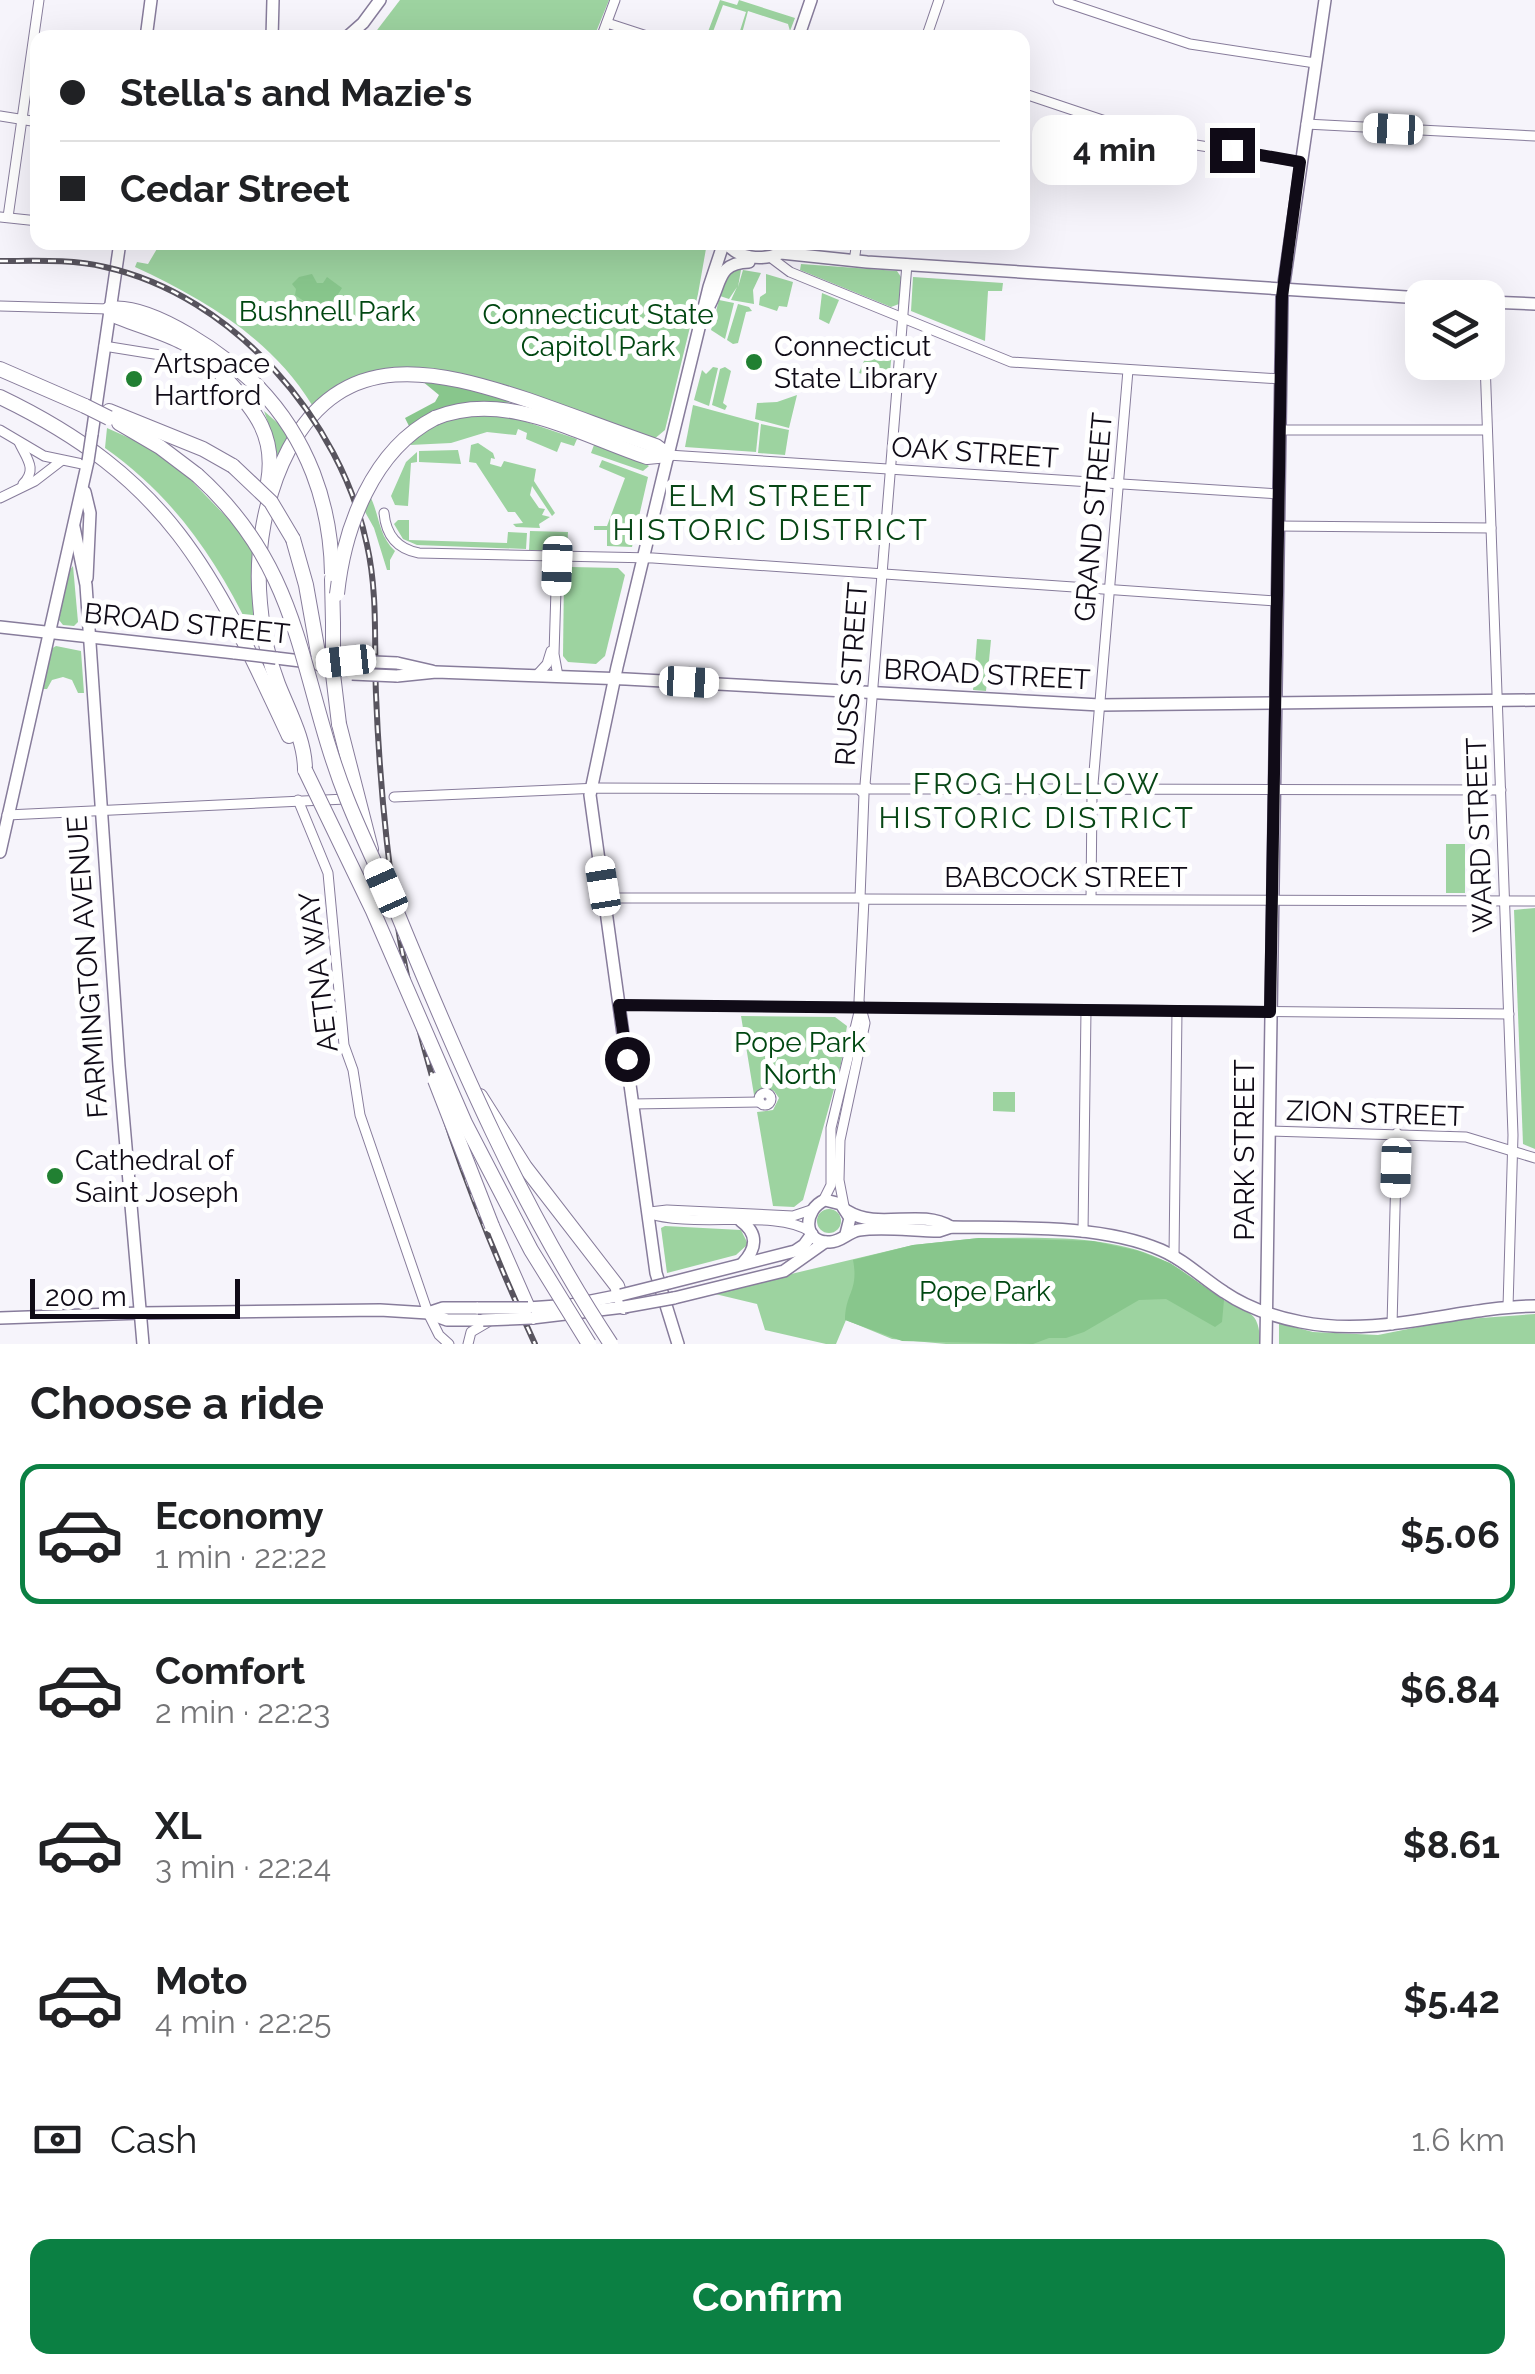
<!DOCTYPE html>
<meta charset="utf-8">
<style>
:root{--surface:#fff;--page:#f6f6f6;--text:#202124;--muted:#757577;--line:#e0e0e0;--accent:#0b8043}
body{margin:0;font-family:Raleway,sans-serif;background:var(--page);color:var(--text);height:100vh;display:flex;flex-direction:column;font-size:38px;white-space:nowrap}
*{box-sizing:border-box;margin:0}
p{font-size:32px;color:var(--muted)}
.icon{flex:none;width:55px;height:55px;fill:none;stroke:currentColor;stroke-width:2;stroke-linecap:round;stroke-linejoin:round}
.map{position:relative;height:1344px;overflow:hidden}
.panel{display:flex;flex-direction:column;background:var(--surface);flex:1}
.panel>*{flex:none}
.banner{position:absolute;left:30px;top:30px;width:1000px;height:220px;border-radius:20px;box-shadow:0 10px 40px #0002;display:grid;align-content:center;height:220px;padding:0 30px;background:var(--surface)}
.buttons{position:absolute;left:1405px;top:280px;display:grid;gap:20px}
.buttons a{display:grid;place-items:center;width:100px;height:100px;border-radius:20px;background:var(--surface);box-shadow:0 10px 40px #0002;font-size:50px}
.scale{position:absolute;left:30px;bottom:25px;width:210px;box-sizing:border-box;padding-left:10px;border:5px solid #100b17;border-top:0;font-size:28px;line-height:35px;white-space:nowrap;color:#100b17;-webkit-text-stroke:8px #fff;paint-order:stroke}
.end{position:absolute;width:45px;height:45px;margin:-22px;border:12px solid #100b17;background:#fff;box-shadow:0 0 0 5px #fff}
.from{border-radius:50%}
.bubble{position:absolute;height:70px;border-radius:20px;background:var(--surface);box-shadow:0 10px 40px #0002;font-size:32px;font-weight:700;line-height:70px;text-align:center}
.car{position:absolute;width:30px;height:60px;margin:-30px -15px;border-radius:12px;box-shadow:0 0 8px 2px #0007;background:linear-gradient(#fff 24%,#345 0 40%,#fff 0 76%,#345 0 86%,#fff 0)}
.banner b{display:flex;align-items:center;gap:35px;height:95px;font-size:38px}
.banner b+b{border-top:2px solid var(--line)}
.banner i{width:25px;height:25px;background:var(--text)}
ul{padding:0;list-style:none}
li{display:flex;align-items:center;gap:30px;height:140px;margin:0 20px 15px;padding:0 10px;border:5px solid transparent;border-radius:20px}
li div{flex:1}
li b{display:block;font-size:38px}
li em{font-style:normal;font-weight:700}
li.on{border-color:var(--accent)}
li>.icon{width:90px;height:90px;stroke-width:1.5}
h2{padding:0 30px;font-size:45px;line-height:120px}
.pay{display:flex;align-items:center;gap:25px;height:110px;padding:0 30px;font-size:38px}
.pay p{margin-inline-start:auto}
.button{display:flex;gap:20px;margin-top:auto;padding:20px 30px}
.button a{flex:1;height:115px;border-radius:20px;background:var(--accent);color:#fff;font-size:40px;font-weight:700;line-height:115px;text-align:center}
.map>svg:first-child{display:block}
</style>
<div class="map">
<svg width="1535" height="1344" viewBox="0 0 1535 1344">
<rect width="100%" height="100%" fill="#f6f4fb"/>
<g fill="#9dd3a0">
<path d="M400,0H609L594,37L371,38Z"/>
<path d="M720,0L737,5L739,0L795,18L790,31L788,24L748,11L741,37H738L746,12L723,5L711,37H706Z"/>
<path d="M161,242L707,243L698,294L665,430L653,440L471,377L418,367L384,369L355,377L312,405C271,338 204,299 135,267L137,262L148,264Z"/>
<path d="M801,264L897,271L901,277L899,304L891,307L800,270Z"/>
<path d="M736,270H741L738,287L743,270L761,273L753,290L754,304L731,300L737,287L729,299L720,296L727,276Z"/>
<path d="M766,274L793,282L787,307L779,306L777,311L759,305L760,297L766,293Z"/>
<path d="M913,277L1003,283L1002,291H988L985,341L911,311Z"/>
<path d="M822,293L839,300L829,324L819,319Z"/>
<path d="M719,300L734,303L725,339L711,330Z"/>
<path d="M738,304L749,307L752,311L746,312L738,343L733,344L727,340Z"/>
<path d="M871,344L892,351L889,382L859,373Z"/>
<path d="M713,367L718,368L709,406L694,400L702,370L706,374Z"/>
<path d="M725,367L731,371L723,403L727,406L725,410L712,405L720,369Z"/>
<path d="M797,395L789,428L755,419L757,403L777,402Z"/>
<path d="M693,405L759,423L756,452L685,447Z"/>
<path d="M264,411L290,434L275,470L273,437Z"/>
<path d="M466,413L509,416L577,439L574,446L561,442L557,452L526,439L527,433L518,429L516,435L487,432L451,443L410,445L427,428Z"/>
<path d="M761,424L789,430L785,455L758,453Z"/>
<path d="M107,428L145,445L181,470L242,533L254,552L252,573L257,629H250C215,557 172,495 105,448Z"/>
<path d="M478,443L493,453L495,459L491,458L490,464L501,467L504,461L536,469L534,481L555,513L552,516L532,486L530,495L539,508L545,509L542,515L550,517L539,524L540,528L516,527L513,524L523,523L515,512H508L476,463L469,462L471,445Z"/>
<path d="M594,445L644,463L649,466L643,471L591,453Z"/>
<path d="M458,450L461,464L419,462V451Z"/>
<path d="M417,452V462L411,463L408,506L395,505L391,496L406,462Z"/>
<path d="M602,460L648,477L632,547L607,546V530H594V526H607L625,478L599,467Z"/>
<path d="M370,496C380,516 378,535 395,551L390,560V570H387L374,528L364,510Z"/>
<path d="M398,520H409V540L507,543L508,532L527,533L526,549L417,545L403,539L394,524Z"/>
<path d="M530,531L568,532L567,548L564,551L529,550Z"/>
<path d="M73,566L78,622L74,626L63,625L59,620L69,571Z"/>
<path d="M571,567L618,568L625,575L605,656L596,664L568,662L563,656L564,576Z"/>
<path d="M977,639L991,640L986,691L973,690Z"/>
<path d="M56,646L81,651L84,693H78L72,680L63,677L52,680L47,689H42L51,649Z"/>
<rect x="1446" y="844" width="19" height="49"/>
<path d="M1535,908V1149L1523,1144L1514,910Z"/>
<path d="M741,1016L835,1017L847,1026L841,1064L803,1200L794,1207L773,1206L757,1112L773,1110L779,1098L774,1091L767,1088L754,1095Z"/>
<path d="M993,1092H1015V1112L993,1111Z"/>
<circle cx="829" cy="1221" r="12"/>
<path d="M665,1226L741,1230L748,1244L736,1255L667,1273L661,1228Z"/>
<path d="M979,1238C1041,1238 1112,1233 1169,1263C1187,1272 1202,1287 1220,1298C1247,1314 1260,1308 1260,1344H946L892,1339L846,1320L836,1344H826L765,1330L757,1304L711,1293L913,1245Z"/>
<path d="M1535,1314V1344H1279V1323L1313,1332L1378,1335L1453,1320Z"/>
</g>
<g fill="#88c68c">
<path d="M312,274L317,283H323L327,277L342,288L335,299L321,308L311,306L295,295L296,289L292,284L299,277Z"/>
<path d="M440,380L518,402L461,405L410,428L405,418L435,402L439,395L422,381Z"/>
<path d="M979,1238L1093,1241L1139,1251L1170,1263L1224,1300L1222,1322L1215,1327L1166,1299L1139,1300L1084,1332L1066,1338H1049L1033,1344L902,1341L845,1320C845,1293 859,1291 853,1260L913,1245Z"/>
</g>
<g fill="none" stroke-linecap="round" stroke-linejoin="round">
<g stroke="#877c9b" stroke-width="11">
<g id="minor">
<path d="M1058,0L1190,44L1315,63"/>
<path d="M607,23L653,38"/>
<path d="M601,38L615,0"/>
<path d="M926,38L939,0"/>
<path d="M1022,93L1159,139L1301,162"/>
<path d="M0,116L38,122"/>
<path d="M1306,124L1535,136"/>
<path d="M0,217L38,221"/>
<path d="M8,217L39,0"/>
<path d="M770,257L790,272L1011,362L1281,379"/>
<path d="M854,261L857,242"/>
<path d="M907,264L865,785L869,789H1087L1093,784L1128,370"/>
<path d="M0,306L109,309"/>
<path d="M104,346L160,355L176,366"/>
<path d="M1485,362L1513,1135L1508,1307"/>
<path d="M0,430L44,456L87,465"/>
<path d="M1280,430H1487"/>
<path d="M19,442C26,458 38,469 23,484"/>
<path d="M668,455L1279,494"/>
<path d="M0,498L35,481L61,461"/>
<path d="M384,513C386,535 397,549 419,553L653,558L1276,601"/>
<path d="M1278,526L1491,528"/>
<path d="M557,558L554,654L558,676"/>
<path d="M536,676L547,664L551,651"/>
<path d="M394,797L599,788L859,789L864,794L860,898H605"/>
<path d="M298,800L328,873L344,1045L353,1070L360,1115L428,1313L439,1335L449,1344"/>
<path d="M7,815L346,799"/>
<path d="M1091,899L1092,795L1096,789L1501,790"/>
<path d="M619,1005L1509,1014"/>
<circle cx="765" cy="1099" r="6"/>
<path d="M632,1104L760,1102"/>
<path d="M1270,1131L1466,1137L1535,1158"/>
<path d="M823,1201L831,1185V1128L860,1008"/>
<path d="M844,1206L839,1180L840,1140L865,1023L859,1001L864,899L1535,901"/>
<path d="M650,1212L667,1210L793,1216L811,1210"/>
<path d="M648,1213C693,1229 776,1208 811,1232"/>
<path d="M1083,1232L1086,1010"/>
<path d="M1174,1255L1177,1011"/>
<path d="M1392,1325L1397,1133"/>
<path d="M468,1344L471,1332L488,1322"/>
</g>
</g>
<g stroke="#877c9b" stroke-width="14">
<g id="major">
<path d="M146,38L151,0"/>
<path d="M272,38L273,0"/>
<path d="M346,38L363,23L380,0"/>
<path d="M798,38L811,0"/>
<path d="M725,242C738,259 762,261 781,253L867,262L1422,298"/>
<path d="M1488,302L1535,304"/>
<path d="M709,306C722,282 717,263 749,262"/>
<path d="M92,434L120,242"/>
<path d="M85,492L90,513L87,578"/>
<path d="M74,527L86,585L119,1066L143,1344"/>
<path d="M0,627L235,653"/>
<path d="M276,658L309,662"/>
<path d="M397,663L432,671"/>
<path d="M397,676L436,672L626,679L1100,705L1535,700"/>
<path d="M0,852L88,461"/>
<path d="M847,1211C879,1231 919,1208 951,1227"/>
<path d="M741,1221C759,1234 756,1249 743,1263"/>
<path d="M846,1234L850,1218L841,1204L825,1200C803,1209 802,1244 830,1242C841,1242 848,1232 859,1230C884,1226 913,1231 939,1231L951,1227C1016,1228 1101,1224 1161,1250C1185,1260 1202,1278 1224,1292C1246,1307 1275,1317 1301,1322C1380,1338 1456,1307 1535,1306"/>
<path d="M669,1283L795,1251L804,1245L812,1234"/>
<path d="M674,1298L784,1271L825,1242"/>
<path d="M528,1308L571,1305L621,1295"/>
<path d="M428,1313L447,1320H483"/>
<path d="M0,1318L141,1313L380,1310L428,1313L443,1308H478"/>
<path d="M532,1318L624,1307"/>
<path d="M678,1344L656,1273L590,795L617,667L668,455L709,287L724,242"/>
<path d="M1266,1344L1282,297L1325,0"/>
</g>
</g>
<g stroke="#877c9b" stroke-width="16">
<g id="highway">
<path d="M109,309L118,317C140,326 163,332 184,343C200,352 213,366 226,379C256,411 276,437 268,482"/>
<path d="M110,309C152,303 229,358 258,387"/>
<path d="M0,369L85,406"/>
<path d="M0,397C171,479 213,573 289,736"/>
<path d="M109,411L203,449L233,466"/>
<path d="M435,418C506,389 580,435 647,457L668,455"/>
<path d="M119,423L160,447L197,475"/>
<path d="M293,539L306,585L320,664"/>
<path d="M332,579L333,623"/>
<path d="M339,724L371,849"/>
<path d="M305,770C305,740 289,712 278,684C268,658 262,631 260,603C255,552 265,494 289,449C344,346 437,370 528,400C571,415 613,431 656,446L668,455"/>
<path d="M480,1096L525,1167L617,1286L624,1307"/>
<path d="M492,1226L532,1317"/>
</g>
</g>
<use href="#minor" stroke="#fff" stroke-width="9"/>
<use href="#major" stroke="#fff" stroke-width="11"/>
<use href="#highway" stroke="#fff" stroke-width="14"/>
<g stroke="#58545e" stroke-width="6">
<path id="rail" d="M0,261C35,261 71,259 105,267C233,295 341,420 367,545C378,594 374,645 376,695C379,770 386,847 397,921C420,1069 473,1209 535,1344"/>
</g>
<use href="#rail" stroke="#fff" stroke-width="2.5" stroke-dasharray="8" stroke-linecap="butt"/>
<g stroke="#877c9b" stroke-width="14" stroke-linecap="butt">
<g id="major-bridge">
<path d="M88,461L92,434"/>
<path d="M235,653L276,658"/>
<path d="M351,661L397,663"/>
<path d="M352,674L397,676"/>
<path d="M621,1295L669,1283"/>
<path d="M624,1307L674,1298"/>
<path d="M478,1308H528"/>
<path d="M483,1320L532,1318"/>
</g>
</g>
<g stroke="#877c9b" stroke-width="16" stroke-linecap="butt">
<g id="highway-bridge">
<path d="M258,387C307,438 331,503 332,574"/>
<path d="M85,406L109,418"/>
<path d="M233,466L271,502L293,539"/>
<path d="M197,475C305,572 298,676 347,799C362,837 380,873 396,910C458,1061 521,1208 611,1344"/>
<path d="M337,594C344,527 373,450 435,418"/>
<path d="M333,623V674L339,724"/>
<path d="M305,770L373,911L465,1123L531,1250L589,1344"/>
<path d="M435,1080L492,1226"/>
</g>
</g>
<use href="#major-bridge" stroke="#fff" stroke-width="11"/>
<use href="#highway-bridge" stroke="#fff" stroke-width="14"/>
</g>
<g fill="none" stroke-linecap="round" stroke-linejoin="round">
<path stroke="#100b17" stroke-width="12" d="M627,1059L619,1005L1270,1012L1282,297L1300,162L1232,150"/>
</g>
<g fill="#218032" stroke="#fff" stroke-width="4">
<circle cx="754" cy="362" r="10"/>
<circle cx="134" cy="379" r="10"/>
<circle cx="55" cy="1176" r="10"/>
</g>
<g text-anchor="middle" stroke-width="10" stroke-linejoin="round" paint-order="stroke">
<g font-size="28" fill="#004711" stroke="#fff">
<text x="327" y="321">Bushnell Park</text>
<text x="598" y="324">Connecticut State<tspan x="598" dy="32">Capitol Park</tspan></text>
<text x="800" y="1052">Pope Park<tspan x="800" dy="32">North</tspan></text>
<text x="985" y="1301">Pope Park</text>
</g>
<g font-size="28" fill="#100b17" stroke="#fff" text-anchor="start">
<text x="774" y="356">Connecticut<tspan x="774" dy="32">State Library</tspan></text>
<text x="154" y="373">Artspace<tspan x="154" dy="32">Hartford</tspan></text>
<text x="75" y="1170">Cathedral of<tspan x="75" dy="32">Saint Joseph</tspan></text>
</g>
<g font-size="28" fill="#100b17" stroke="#fff">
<text transform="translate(975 452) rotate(4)" y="10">OAK STREET</text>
<text transform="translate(1093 517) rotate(-85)" y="10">GRAND STREET</text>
<text transform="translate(187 623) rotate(6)" y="10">BROAD STREET</text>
<text transform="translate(851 674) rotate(-86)" y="10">RUSS STREET</text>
<text transform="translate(987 674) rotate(3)" y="10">BROAD STREET</text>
<text transform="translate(1479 835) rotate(-92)" y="10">WARD STREET</text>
<text x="1066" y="887">BABCOCK STREET</text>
<text transform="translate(87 967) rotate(-94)" y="10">FARMINGTON AVENUE</text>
<text transform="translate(318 972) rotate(-97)" y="10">AETNA WAY</text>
<text transform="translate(1375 1113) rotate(2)" y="10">ZION STREET</text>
<text transform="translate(1244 1150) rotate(-90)" y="10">PARK STREET</text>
</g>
<g font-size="30" letter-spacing="2.5" fill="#084716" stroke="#fff">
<text x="771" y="506">ELM STREET<tspan x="771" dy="34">HISTORIC DISTRICT</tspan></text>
<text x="1037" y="794">FROG HOLLOW<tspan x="1037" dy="34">HISTORIC DISTRICT</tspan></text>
</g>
</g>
</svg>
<div class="buttons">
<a><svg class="icon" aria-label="layers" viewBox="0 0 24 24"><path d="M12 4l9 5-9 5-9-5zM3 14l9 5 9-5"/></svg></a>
</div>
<div class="scale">200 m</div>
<i class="end from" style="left:627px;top:1059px"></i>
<i class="end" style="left:1232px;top:150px"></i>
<div class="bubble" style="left:1032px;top:115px;width:165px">4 min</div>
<i class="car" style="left:1393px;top:129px;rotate:273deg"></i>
<i class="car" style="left:557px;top:566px;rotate:182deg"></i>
<i class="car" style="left:346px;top:661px;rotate:264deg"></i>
<i class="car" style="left:689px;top:682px;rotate:93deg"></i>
<i class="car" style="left:603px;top:886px;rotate:351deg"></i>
<i class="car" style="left:386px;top:888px;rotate:336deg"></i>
<i class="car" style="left:1396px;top:1168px;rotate:182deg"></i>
<div class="banner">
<b><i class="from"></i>Stella's and Mazie's</b>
<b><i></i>Cedar Street</b>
</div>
</div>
<section class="panel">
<h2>Choose a ride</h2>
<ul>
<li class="on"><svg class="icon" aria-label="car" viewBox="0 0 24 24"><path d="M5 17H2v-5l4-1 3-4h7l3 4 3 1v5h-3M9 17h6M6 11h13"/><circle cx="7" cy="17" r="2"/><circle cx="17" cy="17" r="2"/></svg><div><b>Economy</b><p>1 min · 22:22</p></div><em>$5.06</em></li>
<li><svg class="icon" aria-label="car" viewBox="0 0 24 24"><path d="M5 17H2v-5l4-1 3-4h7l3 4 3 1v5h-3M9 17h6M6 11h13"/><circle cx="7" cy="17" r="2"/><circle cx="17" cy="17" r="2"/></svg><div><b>Comfort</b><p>2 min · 22:23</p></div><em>$6.84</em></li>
<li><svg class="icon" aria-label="car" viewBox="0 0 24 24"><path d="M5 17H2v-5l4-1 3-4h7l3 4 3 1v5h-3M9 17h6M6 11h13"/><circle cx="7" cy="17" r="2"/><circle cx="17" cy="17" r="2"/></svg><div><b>XL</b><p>3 min · 22:24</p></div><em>$8.61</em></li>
<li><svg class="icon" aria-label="car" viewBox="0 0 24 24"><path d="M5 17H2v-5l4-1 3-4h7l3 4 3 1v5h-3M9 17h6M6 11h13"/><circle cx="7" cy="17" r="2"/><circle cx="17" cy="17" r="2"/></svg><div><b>Moto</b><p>4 min · 22:25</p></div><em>$5.42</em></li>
</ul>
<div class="pay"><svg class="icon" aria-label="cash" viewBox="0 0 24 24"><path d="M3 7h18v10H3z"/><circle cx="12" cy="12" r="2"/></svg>Cash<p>1.6 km</p></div>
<div class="button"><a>Confirm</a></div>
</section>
